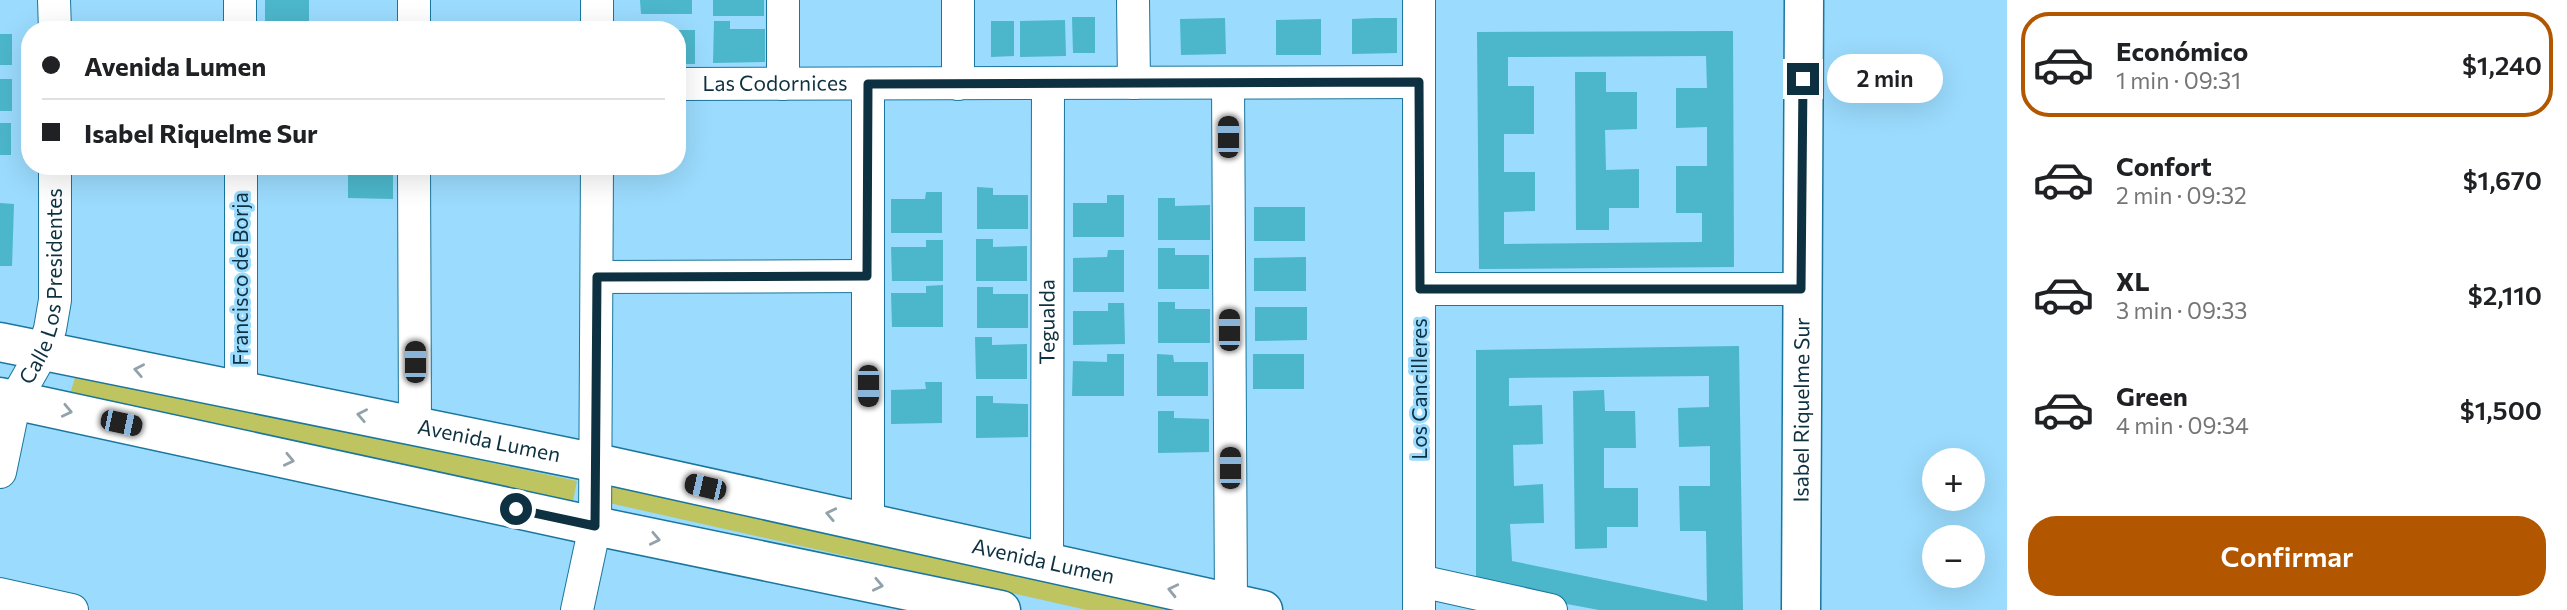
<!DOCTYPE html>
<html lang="es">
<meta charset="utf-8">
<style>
:root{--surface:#fff;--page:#f6f6f6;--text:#202124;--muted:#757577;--line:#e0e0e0;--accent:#b35600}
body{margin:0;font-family:Commissioner,sans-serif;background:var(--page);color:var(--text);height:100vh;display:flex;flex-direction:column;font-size:26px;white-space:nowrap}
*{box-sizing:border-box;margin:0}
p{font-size:23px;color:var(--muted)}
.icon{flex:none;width:38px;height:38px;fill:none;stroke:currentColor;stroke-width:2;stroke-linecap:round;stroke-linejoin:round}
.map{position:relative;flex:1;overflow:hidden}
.panel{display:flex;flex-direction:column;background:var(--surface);width:560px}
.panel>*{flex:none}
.top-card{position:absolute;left:21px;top:21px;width:665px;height:154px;border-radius:28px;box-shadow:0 7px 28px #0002;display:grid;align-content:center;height:154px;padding:0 21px;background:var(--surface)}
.fabs{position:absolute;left:1922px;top:448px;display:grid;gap:14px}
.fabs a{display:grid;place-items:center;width:63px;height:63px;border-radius:50%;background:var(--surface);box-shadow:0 7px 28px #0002;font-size:35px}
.end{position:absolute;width:32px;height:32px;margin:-16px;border:9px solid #0d3141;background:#fff;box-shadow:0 0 0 4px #fff}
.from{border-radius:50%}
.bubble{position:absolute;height:49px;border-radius:24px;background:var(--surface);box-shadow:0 7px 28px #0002;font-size:23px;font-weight:600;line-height:49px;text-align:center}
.car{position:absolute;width:21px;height:42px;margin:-21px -10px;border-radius:9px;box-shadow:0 0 5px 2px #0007;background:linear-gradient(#222 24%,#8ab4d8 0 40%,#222 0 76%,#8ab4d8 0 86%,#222 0)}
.top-card b{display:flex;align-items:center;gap:24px;height:66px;font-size:26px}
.top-card b+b{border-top:2px solid var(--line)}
.top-card i{width:18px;height:18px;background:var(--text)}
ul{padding:12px 0 0;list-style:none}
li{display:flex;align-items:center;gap:21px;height:105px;margin:0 14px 10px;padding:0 7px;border:4px solid transparent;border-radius:28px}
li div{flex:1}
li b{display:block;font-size:26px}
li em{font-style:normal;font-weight:600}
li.active{border-color:var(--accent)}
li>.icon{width:63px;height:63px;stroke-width:1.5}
.button{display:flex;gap:14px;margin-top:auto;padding:14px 21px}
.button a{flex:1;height:80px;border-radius:28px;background:var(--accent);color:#fff;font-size:28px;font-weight:600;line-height:80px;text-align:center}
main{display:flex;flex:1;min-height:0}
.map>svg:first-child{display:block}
</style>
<main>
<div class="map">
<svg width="2007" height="610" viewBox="0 0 2007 610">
<rect width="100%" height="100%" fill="#9bdbfd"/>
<g fill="#bec460">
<path d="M76,374L577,481L572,506L68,401Z"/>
<path d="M609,474L1220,610H1087L609,503Z"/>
</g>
<g fill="#4cb6ca" fill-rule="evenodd">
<rect x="265" y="0" width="44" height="30"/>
<path d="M640,0H692V14H641Z"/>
<rect x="713" y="0" width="51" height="16"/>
<path d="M1072,17H1095V53H1073Z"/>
<path d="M1225,18L1226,54L1181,55L1180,19Z"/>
<path d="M1375,18H1397V53L1352,54V19Z"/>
<path d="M1321,19V55H1276V20Z"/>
<path d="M1065,20L1066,56L1020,57V21Z"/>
<path d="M714,21H730V29H765V62L713,63Z"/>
<path d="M991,21H1014V56L991,57Z"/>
<rect x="677" y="30" width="18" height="34"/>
<path d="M1733,31L1734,267L1479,269L1477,32ZM1706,56L1707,88H1676V128L1707,127V166H1676V213H1702V242L1504,244V212L1535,211V172H1504V134H1534V86H1508V57Z"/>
<rect x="0" y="34" width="12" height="31"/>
<path d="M1575,72H1606V92H1637V129L1605,130L1606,170L1639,169V208H1609V230H1576Z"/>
<rect x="0" y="79" width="12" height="32"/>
<rect x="0" y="123" width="11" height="32"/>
<path d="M348,166H393V199L348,198Z"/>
<path d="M977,187L993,188V195H1028V229H977Z"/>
<path d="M926,192H942V233H891V199H925Z"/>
<path d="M1107,195H1124V237H1073V203H1107Z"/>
<path d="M1158,198H1175V206L1210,205V240H1158Z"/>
<path d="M0,203L14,204L12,266H0Z"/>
<rect x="1254" y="207" width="51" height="34"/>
<path d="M976,239H993V247L1027,246V281H976Z"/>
<path d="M926,240H943V281H892L891,247H926Z"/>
<path d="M1158,248H1175V255H1209V289H1158Z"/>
<path d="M1108,250H1124V292H1073V258L1107,257Z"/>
<path d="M1306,257V291H1254V258Z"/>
<path d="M943,285V327H892L891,293H926V286Z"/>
<path d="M977,287H993V294H1028V328H977Z"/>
<path d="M1158,302H1175V309H1210V343H1158Z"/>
<path d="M1108,303H1124L1125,344L1073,345V311H1108Z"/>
<path d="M1255,307H1307V340L1255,341Z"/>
<path d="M975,337H992V345L1027,344V379H976Z"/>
<path d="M1739,346L1743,610H1599L1476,587V350ZM1709,376V407L1678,408L1679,447L1710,446V486H1679L1680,531H1706L1707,601L1512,561L1510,524L1544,523L1543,484L1514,486L1513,445L1543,444L1542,405L1509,406V378Z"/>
<path d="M1107,354H1124V396H1072L1073,361L1107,362Z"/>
<path d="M1157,354L1173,355L1174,362H1208V396H1157Z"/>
<rect x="1253" y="354" width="51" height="35"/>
<path d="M925,382H942V423L891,424V390L926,389Z"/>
<path d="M1604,390L1605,411H1635L1636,448H1604V488H1638V527H1607V548L1575,549L1573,391Z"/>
<path d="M976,396H993V403L1028,404V437L976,438Z"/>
<path d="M1158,411H1174V418L1209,419V452L1158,453Z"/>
</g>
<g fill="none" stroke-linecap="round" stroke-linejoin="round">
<g stroke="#1a769c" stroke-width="34">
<g id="minor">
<path d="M54,0L55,30"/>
<path d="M240,0V30"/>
<path d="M414,0V30"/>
<path d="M958,0V84"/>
<path d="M1133,0L1134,83"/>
<path d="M1419,0V610"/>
<path d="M597,30V0"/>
<path d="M1228,83L1231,603"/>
<path id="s1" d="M677,84L1419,82"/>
<path d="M783,84V0"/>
<path d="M241,166V391"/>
<path d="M414,166L415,426"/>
<path d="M597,277L867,276"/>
<path d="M1420,289H1801"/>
<path id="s2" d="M0,472L15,400L43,351L50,329L55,300V166"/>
<path d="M868,523V84"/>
<path id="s3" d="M1047,562L1048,83"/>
<path d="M1420,581L1551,610"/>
<path d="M0,594L72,610"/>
<path d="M577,610L595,526L597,166"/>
</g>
</g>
<g stroke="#1a769c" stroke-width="41">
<g id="tertiary">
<path id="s4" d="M0,342L597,463L1263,610"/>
<path d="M0,397L595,526L1001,610"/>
<path id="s5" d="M1801,610L1804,0"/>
</g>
</g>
<use href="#minor" stroke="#fff" stroke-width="32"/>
<use href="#tertiary" stroke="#fff" stroke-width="38"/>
</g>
<defs><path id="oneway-chevron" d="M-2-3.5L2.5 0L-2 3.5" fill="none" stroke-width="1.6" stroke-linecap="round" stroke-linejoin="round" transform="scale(1.75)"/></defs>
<g stroke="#92a2aa">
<use href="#oneway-chevron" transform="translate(139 370) rotate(-169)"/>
<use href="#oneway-chevron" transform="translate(67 411) rotate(12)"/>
<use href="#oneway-chevron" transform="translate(362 415) rotate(-169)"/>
<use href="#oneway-chevron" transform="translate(289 460) rotate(12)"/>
<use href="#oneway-chevron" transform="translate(831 514) rotate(-168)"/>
<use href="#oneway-chevron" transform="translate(655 539) rotate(12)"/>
<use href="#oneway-chevron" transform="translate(878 585) rotate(12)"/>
<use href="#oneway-chevron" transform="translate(1173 590) rotate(-167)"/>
</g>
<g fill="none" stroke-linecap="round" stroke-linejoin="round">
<path stroke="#0d3141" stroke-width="9" d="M516,509L595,526L597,277L867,276L868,84L1419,82L1420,289H1801L1803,79"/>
</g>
<g text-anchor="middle" stroke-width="6" stroke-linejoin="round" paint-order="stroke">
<g font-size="21" fill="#0d3141" stroke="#9bdbfd">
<text dy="7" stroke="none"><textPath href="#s1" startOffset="98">Las Codornices</textPath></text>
<text transform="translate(241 279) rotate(-90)" y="7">Francisco de Borja</text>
<text dy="7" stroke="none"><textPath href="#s2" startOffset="194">Calle Los Presidentes</textPath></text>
<text dy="7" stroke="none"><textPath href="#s3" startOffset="240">Tegualda</textPath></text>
<text transform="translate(1420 389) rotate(-90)" y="7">Los Cancilleres</text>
<text dy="7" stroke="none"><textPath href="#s5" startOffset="200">Isabel Riquelme Sur</textPath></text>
<text dy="7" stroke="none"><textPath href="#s4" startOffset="499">Avenida Lumen</textPath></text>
<text dy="7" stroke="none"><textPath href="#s4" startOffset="1066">Avenida Lumen</textPath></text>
</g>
</g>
</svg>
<div class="fabs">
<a>+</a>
<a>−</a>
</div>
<i class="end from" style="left:516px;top:509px"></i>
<i class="end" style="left:1803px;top:79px"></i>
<div class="bubble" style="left:1827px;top:54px;width:116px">2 min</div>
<i class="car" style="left:1228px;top:137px;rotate:0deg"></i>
<i class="car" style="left:1229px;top:330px;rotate:0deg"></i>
<i class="car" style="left:415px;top:362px;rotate:0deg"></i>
<i class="car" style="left:868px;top:386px;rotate:180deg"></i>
<i class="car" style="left:121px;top:423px;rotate:102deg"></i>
<i class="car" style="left:1230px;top:468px;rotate:0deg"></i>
<i class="car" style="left:705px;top:487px;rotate:283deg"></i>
<div class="top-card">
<b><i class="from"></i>Avenida Lumen</b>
<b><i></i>Isabel Riquelme Sur</b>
</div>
</div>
<section class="panel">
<ul>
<li class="active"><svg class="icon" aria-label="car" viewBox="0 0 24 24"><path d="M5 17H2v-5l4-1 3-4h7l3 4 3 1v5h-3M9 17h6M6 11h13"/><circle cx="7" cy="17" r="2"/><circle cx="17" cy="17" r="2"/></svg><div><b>Económico</b><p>1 min · 09:31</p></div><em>$1,240</em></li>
<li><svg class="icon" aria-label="car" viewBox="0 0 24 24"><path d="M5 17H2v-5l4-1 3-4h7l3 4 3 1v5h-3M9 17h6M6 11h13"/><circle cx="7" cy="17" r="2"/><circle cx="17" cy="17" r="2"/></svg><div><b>Confort</b><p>2 min · 09:32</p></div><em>$1,670</em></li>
<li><svg class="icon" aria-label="car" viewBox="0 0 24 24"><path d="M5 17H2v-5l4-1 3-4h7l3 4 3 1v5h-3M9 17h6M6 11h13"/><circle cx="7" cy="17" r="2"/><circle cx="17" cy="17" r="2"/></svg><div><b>XL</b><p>3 min · 09:33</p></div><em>$2,110</em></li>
<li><svg class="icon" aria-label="car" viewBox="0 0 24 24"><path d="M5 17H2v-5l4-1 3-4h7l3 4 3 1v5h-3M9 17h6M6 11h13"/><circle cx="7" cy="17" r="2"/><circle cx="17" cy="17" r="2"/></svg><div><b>Green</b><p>4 min · 09:34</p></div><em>$1,500</em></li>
</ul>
<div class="button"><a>Confirmar</a></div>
</section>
</main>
